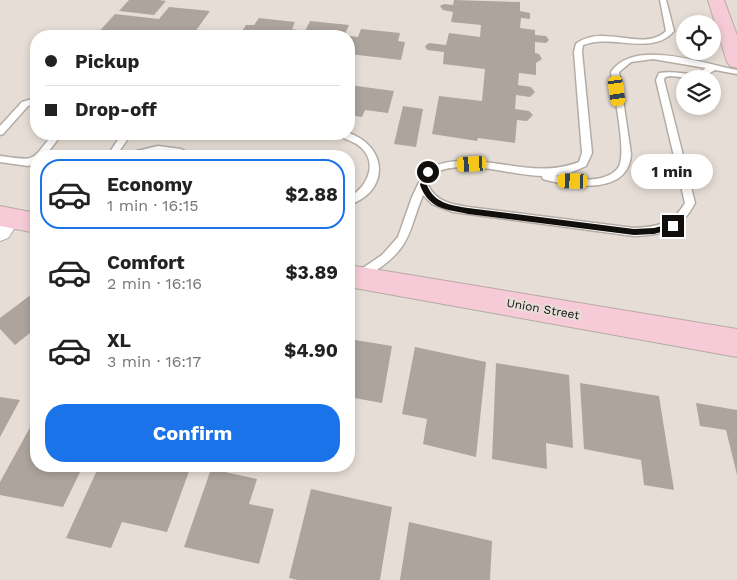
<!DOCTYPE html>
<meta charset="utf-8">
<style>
:root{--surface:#fff;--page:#f6f6f6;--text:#222;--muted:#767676;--line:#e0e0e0;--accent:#1a73e8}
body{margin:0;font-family:"Work Sans",sans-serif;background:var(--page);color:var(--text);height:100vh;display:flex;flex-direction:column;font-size:19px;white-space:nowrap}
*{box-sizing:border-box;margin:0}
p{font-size:16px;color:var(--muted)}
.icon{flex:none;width:28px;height:28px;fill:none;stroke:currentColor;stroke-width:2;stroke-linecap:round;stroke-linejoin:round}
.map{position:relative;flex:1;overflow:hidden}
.drawer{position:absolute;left:30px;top:150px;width:325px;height:322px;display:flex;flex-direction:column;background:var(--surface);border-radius:20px;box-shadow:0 2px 8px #0003}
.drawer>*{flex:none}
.guide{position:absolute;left:30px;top:30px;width:325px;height:110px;border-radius:20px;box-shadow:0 2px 8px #0003;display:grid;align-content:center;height:110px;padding:0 15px;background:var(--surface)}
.buttons{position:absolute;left:676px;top:15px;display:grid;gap:10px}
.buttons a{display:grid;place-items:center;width:45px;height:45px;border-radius:50%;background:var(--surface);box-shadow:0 2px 8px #0003;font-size:25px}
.end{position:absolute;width:22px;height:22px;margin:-11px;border:6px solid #110f0c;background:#fff;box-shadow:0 0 0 2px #fff}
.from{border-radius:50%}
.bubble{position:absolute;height:35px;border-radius:18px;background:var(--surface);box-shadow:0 2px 8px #0003;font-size:16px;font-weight:700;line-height:35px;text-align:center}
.car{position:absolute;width:15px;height:30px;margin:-15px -8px;border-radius:6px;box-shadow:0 0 4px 1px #0007;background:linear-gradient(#f5c518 24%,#345 0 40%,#f5c518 0 76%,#345 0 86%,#f5c518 0)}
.guide b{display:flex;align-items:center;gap:18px;height:48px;font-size:19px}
.guide b+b{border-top:1px solid var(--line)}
.guide i{width:12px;height:12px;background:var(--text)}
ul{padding:9px 0 0;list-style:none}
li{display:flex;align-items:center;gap:15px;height:70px;margin:0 10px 8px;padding:0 5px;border:2px solid transparent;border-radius:20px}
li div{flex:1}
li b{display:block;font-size:19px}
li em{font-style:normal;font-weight:700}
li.on{border-color:var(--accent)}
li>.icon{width:45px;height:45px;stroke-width:1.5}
.cta{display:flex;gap:10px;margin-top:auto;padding:10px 15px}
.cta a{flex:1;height:58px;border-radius:20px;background:var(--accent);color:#fff;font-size:20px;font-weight:700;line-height:58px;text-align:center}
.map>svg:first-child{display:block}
</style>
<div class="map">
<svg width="737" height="580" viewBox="0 0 737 580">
<rect width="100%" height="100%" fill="#e6ded6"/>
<g fill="#ada59d">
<path d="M129,0H159L166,1L154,15L119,11Z"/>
<path d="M454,0L520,2V11L530,13V19L521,18L520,28L535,30V35L546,36L549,40L546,43L535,42V53L539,54L542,59L536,63V75L519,73L518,85L531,87L535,92L530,97L516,95L515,109L529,111L533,115L527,121L517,120L515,143L478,138L477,141L432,134L439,96L482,101L485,69L443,64L444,52L427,50L425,46L429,43L446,45L449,33L480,37L481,25L451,22L453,12L443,10L440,6L444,4L453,5Z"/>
<path d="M169,7L210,11L192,36H95L115,14L159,19Z"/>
<path d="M259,18L295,22L292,29L305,31L310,21L349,25L344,36H239L246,25H254Z"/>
<path d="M361,29L400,33L398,41L405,42L401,60L349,54V36L358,37Z"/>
<path d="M349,85L394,91L388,113L365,110L362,117L349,115Z"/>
<path d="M403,106L423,109L416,147L394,144Z"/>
<path d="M36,291V328L15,345L0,329V318Z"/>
<path d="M349,339L392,346L382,403L349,397Z"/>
<path d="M415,347L486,362L476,457L423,444L427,419L402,414Z"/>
<path d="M496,363L569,375L573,448L546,443L547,469L492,459Z"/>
<path d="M580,383L659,396L674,490L644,485L641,460L584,449Z"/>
<path d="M0,397L20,400L0,437Z"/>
<path d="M696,403L737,410V475L726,430L700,426Z"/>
<path d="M33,422H36V466H83L63,507L0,495V482Z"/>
<path d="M99,466H191L167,532L122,522L111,548L66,538Z"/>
<path d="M211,469L257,479L249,504L274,509L259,564L184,547Z"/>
<path d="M311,489L392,507L380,580H298L289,578Z"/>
<path d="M409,522L492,541L490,580H400Z"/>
</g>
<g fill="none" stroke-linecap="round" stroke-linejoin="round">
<g stroke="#b4aca4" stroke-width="3">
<g id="lane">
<path d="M660,0H666L674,31C652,57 612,33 583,45L582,52L592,153L586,166L570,173L555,176C573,179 605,185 618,168C628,154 613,91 611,72C634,38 704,64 737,70V74L715,70L700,79L670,76L665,77L664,80L695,203C680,231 664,235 634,236L453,212L432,204L423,195C407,235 412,247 371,274C366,278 361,283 354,280L352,277L354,274L382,255L398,237L412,197L425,170C475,144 526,183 579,162L582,153L574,52L576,44C602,23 644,53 666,31ZM653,59L706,68L695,75C683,73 671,71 659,73L656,80L685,203C673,224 657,227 634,228L468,207C451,204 436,202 428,185L432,174C465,157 506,175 542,176L543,179L546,180C574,187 629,195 631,154L619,72L631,62Z"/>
<path d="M36,98V104L28,106L3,134L0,135V126L22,102Z"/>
<path d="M349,133C388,147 390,191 349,205V197C369,187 379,160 358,145C351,140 342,139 337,134Z"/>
<path d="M53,134H62L45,156H36V163L28,166L0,162V156C37,161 30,162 53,134Z"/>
<path d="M122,134H131L116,156H107Z"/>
<path d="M158,146L181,149L194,156C183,157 173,153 162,153C149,153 136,157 122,156L124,154Z"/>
</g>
</g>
<g stroke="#b4aca4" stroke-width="2">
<path id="street" d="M10,210L18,212L21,218L8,238L0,241V215L2,212Z"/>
</g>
<g stroke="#b4aca4" stroke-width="2">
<g id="secondary">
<path d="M708,0H724L737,35V68L730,66L727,62Z"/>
<path d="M0,206L36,213V233L0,226Z"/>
<path d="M349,265L737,329V357L349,287Z"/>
</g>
</g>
<use href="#lane" fill="#fff" fill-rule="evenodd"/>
<use href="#street" fill="#fff" fill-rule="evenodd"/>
<use href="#secondary" fill="#f6cbd7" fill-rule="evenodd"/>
</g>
<path fill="#110f0c" d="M428,169L431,172L427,185C434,203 450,205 468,208L634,229L654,228L673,223L677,226L676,228L654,234L634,235L468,214C445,209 429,209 420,185L424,172Z"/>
<g text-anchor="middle" stroke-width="4" stroke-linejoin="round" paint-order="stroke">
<g font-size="12" fill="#110f0c" stroke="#e6ded6">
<text transform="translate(543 309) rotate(10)" y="4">Union Street</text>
</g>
</g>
</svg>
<div class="buttons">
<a><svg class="icon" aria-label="locate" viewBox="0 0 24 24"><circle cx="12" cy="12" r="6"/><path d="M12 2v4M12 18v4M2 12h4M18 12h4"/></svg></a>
<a><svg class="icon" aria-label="layers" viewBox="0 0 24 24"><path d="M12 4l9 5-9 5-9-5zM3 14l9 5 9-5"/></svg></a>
</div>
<i class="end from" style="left:428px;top:172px"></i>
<i class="end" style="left:673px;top:226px"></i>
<div class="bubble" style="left:631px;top:154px;width:82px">1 min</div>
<i class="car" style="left:617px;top:91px;rotate:172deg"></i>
<i class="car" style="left:472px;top:164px;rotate:267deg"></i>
<i class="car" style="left:573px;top:181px;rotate:272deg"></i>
<div class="guide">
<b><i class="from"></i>Pickup</b>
<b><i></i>Drop-off</b>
</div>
<section class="drawer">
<ul>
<li class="on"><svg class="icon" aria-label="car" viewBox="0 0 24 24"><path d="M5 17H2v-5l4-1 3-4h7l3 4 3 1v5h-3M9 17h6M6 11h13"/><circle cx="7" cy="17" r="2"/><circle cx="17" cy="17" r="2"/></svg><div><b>Economy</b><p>1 min · 16:15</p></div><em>$2.88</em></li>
<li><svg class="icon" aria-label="car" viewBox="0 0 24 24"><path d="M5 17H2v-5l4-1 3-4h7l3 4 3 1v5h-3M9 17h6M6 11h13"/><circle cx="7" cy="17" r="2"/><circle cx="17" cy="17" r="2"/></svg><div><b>Comfort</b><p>2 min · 16:16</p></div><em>$3.89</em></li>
<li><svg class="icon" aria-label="car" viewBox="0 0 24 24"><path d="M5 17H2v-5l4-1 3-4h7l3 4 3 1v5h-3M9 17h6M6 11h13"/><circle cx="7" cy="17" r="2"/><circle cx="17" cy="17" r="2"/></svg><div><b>XL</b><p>3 min · 16:17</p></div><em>$4.90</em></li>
</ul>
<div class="cta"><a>Confirm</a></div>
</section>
</div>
